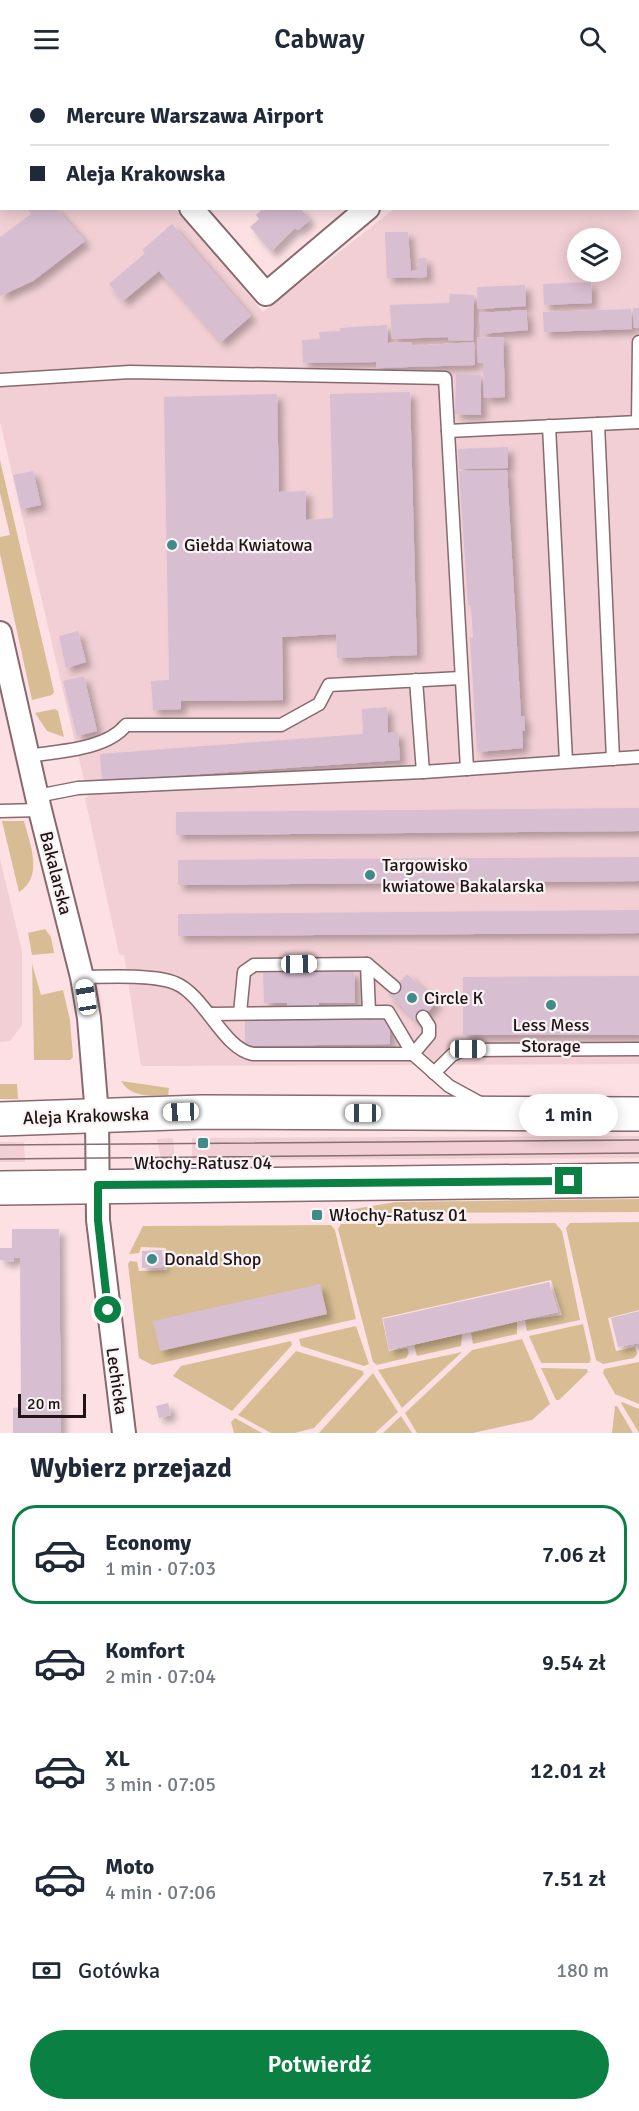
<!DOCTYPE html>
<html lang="pl">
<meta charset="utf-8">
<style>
:root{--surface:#fff;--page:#f2f2f3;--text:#1f2937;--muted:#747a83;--line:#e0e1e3;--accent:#0b8043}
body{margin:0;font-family:Signika,sans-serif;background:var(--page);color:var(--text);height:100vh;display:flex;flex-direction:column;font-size:22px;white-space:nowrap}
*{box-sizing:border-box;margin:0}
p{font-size:20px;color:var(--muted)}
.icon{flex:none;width:33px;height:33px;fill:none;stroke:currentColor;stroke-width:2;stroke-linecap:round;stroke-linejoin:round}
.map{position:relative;height:1355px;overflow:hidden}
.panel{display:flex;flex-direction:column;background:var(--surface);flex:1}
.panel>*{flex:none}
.top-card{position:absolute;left:0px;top:0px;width:639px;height:132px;box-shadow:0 3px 15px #0003;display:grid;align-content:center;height:132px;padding:0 30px;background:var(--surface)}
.fabs{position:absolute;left:567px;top:150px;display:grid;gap:12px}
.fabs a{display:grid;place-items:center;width:54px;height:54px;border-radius:50%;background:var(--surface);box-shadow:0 3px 15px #0003;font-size:30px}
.scale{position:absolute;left:18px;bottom:15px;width:68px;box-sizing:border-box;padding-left:6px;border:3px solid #1f1315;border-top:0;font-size:16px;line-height:21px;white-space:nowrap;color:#1f1315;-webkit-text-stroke:4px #faf3f4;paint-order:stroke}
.end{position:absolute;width:27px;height:27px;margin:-14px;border:8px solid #0b8043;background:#fff;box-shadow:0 0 0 3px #fff}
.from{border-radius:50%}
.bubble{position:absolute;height:42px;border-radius:21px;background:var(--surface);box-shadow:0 3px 15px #0003;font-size:20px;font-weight:600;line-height:42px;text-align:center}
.car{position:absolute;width:18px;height:36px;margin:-18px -9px;border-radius:8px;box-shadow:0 0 4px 2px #0007;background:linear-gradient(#fff 24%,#345 0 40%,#fff 0 76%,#345 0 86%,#fff 0)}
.top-card b{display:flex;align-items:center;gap:21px;height:57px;font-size:22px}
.top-card b+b{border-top:2px solid var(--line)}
.top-card i{width:15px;height:15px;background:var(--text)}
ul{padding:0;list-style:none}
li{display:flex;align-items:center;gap:18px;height:99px;margin:0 12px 9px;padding:0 18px;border:3px solid transparent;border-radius:24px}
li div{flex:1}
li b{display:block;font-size:22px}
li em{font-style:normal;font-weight:600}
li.current{border-color:var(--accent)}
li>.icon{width:54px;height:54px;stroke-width:1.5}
h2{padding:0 30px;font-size:27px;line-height:72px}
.pay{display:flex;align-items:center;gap:15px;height:66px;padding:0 30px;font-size:22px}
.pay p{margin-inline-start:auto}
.button{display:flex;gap:12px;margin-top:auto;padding:12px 30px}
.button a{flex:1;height:69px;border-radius:36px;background:var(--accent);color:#fff;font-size:24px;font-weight:600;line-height:69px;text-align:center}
header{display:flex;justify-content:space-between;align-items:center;height:78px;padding:0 30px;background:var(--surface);font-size:27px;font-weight:600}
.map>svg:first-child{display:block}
</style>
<header><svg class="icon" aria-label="menu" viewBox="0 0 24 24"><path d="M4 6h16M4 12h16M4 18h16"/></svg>Cabway<svg class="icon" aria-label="search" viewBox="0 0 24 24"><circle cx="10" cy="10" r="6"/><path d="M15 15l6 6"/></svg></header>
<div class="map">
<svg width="639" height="1355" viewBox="0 0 639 1355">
<defs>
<filter id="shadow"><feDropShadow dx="5.5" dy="5.5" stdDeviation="3" flood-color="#0004"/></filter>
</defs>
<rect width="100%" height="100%" fill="#fce0e4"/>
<g fill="#f1cfd4" fill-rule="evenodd">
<path d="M0,0L65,1L2,2V130L175,131L263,234L394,131L638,130V2L319,0H639V986L141,988L124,877L119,876L85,720L88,719L0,344ZM578,160H610V194H578Z"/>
<path d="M0,781L22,873V947L10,963L0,964Z"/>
<path d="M639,1058V1080L192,1082V1060Z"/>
<path d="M173,1060L175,1084L161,1082L157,1061Z"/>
<path d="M0,1064H24L25,1084H0Z"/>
</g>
<g fill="#d8bd94">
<path d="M0,382L54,614L52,617L32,622L0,476V459L10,457L0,415Z"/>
<path d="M55,631L58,633L64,659L47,653L35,635Z"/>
<path d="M2,743H24C30,766 44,799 19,814Z"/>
<path d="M45,851L51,859L54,875L32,877L28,855Z"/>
<path d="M32,886L41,917L63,912L70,942L73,979L70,982H34Z"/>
<path d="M121,1003L169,1010L168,1017C151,1017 132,1021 121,1003Z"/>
<path d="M0,1006H17L18,1021H0Z"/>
<path d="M639,1121V1134L342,1135V1133L396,1124Z"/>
<path d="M639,1144V1232L608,1240L616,1273L635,1269L637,1276L634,1280L603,1286L596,1282L566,1150L570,1145Z"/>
<path d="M555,1145L562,1153L580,1242L527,1253L525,1242L562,1237L551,1202L382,1240L389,1273L407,1270L409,1275L406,1280L377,1287L373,1284L338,1151L341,1146Z"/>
<path d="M331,1147L335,1152L356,1241L152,1287L139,1280L128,1186L130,1183L137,1184L139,1193L167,1192L166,1170L141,1169L139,1175L129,1176L143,1148Z"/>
<path d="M517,1244V1256L473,1266L471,1255Z"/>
<path d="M583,1246L591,1282L589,1285H541L529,1258Z"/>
<path d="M356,1248L369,1286L364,1288L301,1268L299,1261Z"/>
<path d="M462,1256L461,1268L417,1278L414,1267Z"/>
<path d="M522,1261L550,1326L532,1342L473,1355H417L405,1335L472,1272Z"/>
<path d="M291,1263L292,1267L232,1333L173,1298L181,1288Z"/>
<path d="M296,1273L363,1293L364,1296L314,1350L295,1355H271L238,1337Z"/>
<path d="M462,1274L402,1330L378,1292Z"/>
<path d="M639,1284V1326L615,1316L603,1295L604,1291Z"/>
<path d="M541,1290L587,1291L588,1294L559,1322H556Z"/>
<path d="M373,1295L398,1334L375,1355H319Z"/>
<path d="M622,1324L639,1331V1355L621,1325Z"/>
<path d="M615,1328H617L633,1355H612Z"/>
<path d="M401,1338L412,1355H383Z"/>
<path d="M235,1340L262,1355H234L231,1344Z"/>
</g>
<g fill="#d7bed1" filter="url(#shadow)">
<path d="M27,130H56L85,163L33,203L0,218V159L31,136Z"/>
<path d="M264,130H300L310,142L298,152L295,150L271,174L250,149L259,141L256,137Z"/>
<path d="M172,146L251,238L221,264L159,193L123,223L109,206L145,175L142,172Z"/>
<path d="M385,154H408L411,193L418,192V180H426L427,199L387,200Z"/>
<path d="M591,204L592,225L544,227L543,206Z"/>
<path d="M525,207L526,228L478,231L477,209Z"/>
<path d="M450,216L474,217L473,263L448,262V259L392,261L390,227L449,225Z"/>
<path d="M633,230H639V250H634Z"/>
<path d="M631,231L632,251L544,254L543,234Z"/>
<path d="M526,232L528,252L481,256L479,235Z"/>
<path d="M387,247L388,265L411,264L412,268L474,264L475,287L376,290V284L303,285L302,262L320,261L319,254L340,253V250Z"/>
<path d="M503,259L505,319L484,320L483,285H478L477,260Z"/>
<path d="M456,296L481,297V337L455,336Z"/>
<path d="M410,314L417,577L337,580L336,556L282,559L283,622L181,623V631L153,632L151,603L169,602L164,319L277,316L279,414L306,413V442L333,440L330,316Z"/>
<path d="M508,369V390L459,391L458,371Z"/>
<path d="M507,392L521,638H524L525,653H522L523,670L477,674L470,559L473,560L471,527H468L459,393Z"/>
<path d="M33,393L41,427L21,431L13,397Z"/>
<path d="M78,553L86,584L66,590L59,558Z"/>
<path d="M84,598L97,653L77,658L63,603Z"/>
<path d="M387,629L388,655L398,654L400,682L102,703L100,676L363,656L362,631Z"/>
<path d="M639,730V753L176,757V734Z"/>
<path d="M639,779V803L178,807V782Z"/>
<path d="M639,832V855L178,858V836Z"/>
<path d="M354,893L355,925H319V940H390V966L245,968V941L287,940V925H264L263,895Z"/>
<path d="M407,896L437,924L418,944L388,916Z"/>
<path d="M639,898V957H463V899Z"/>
<path d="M12,1151H59L61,1355H13V1330L21,1329L20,1180H13L14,1184L0,1182V1170H12Z"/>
<path d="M162,1172L163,1189L142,1190V1173Z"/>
<path d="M549,1204L558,1234L389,1272L383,1241Z"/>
<path d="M320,1206L327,1236L160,1273L153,1243Z"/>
<path d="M639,1233V1265L618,1269L611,1240Z"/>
<path d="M168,1325L171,1337L159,1340L156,1328Z"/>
</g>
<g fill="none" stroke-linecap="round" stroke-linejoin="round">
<g stroke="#87696e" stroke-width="15">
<g id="service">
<path d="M0,302L130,294L445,300L467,691"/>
<path d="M638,344L639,264"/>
<path d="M598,346L613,681"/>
<path d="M549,348L566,683"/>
<path d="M448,353L639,344"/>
<path d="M416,602L423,694"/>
<path d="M28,678C58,673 106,672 126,647H281L319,626L329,607L461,600"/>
<path d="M37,718L78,710L423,694L639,679"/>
<path d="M0,733L40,732"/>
<path d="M367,886L369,934"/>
<path d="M82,899C105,899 155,896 175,905C205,917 223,971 253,976H413L429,957V948L423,939"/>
<path d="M240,935L244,894L254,887L367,886L394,909"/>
<path d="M209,936L388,934L413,976L449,1008L482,1026"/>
<path d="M434,995L452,977L463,972L639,971"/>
</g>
</g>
<g stroke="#87696e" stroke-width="26">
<g id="minor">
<path d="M78,0L79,2"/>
<path d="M191,130L266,216L368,130"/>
<path d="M0,555L40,732L82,899L89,940L97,1037L98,1142L124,1355"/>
</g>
</g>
<g stroke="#87696e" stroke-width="36">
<g id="secondary">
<path d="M0,1041L202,1034L639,1036"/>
<path d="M0,1110L639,1102"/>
</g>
</g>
<use href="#service" stroke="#fff" stroke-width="12"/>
<use href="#minor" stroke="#fff" stroke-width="22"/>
<use href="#secondary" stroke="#fff" stroke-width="33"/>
<g stroke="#847073" stroke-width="1.5">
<path d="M0,1067L639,1062"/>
<path d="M0,1081L639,1075"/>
</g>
</g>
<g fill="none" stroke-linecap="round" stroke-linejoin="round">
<path stroke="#0b8043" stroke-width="8" d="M108,1232L98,1142V1107L569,1103"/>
</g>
<g fill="#428a8a" stroke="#faf3f4" stroke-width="2">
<circle cx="172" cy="467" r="6"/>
<circle cx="370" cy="797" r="6"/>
<circle cx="412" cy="920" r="6"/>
<circle cx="551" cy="927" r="6"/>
<rect x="197" y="1059" width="12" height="12" rx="3"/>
<rect x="311" y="1131" width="12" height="12" rx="3"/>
<circle cx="152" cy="1181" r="6"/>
</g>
<g text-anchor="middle" stroke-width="4.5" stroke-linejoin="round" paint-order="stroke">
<g font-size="18" fill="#1f1315" stroke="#faf3f4" text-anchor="start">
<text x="184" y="473">Giełda Kwiatowa</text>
<text x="382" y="793">Targowisko<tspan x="382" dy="21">kwiatowe Bakalarska</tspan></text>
<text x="424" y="926">Circle K</text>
<text x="551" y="953" text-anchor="middle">Less Mess<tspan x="551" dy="21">Storage</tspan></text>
<text x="203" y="1091" text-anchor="middle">Włochy-Ratusz 04</text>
<text x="329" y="1143">Włochy-Ratusz 01</text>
<text x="164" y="1187">Donald Shop</text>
</g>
<g font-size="18" fill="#1f1315" stroke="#faf3f4">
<text transform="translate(56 795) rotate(76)" y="6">Bakalarska</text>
<text transform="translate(86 1038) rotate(-2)" y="6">Aleja Krakowska</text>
<text transform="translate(117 1303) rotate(82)" y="6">Lechicka</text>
</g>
</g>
</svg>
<div class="fabs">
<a><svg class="icon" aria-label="layers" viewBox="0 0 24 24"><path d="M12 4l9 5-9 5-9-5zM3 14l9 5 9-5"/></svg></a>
</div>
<div class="scale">20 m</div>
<i class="end from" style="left:108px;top:1232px"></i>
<i class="end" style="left:569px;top:1103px"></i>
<div class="bubble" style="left:519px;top:1016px;width:99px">1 min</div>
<i class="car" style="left:299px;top:886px;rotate:89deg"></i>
<i class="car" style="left:86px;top:919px;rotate:351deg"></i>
<i class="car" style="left:468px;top:971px;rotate:90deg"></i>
<i class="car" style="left:181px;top:1034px;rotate:268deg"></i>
<i class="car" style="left:363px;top:1035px;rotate:270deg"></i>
<div class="top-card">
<b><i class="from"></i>Mercure Warszawa Airport</b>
<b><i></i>Aleja Krakowska</b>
</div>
</div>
<section class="panel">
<h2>Wybierz przejazd</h2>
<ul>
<li class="current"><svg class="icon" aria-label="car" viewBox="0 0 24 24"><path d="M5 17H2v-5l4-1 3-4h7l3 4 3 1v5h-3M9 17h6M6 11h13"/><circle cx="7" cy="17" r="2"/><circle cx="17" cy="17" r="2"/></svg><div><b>Economy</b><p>1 min · 07:03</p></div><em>7.06 zł</em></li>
<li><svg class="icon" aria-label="car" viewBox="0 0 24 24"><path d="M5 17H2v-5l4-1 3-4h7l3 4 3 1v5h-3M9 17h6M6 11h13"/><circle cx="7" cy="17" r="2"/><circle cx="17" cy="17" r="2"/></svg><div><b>Komfort</b><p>2 min · 07:04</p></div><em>9.54 zł</em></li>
<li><svg class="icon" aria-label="car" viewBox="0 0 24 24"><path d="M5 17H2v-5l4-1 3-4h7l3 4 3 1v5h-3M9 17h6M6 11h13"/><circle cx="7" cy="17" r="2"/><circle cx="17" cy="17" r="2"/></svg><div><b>XL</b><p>3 min · 07:05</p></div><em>12.01 zł</em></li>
<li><svg class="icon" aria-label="car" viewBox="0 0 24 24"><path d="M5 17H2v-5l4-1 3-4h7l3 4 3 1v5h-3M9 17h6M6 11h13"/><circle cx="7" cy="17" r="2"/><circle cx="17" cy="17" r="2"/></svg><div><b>Moto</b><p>4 min · 07:06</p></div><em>7.51 zł</em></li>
</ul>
<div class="pay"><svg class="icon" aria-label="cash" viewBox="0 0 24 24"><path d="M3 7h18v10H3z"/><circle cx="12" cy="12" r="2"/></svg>Gotówka<p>180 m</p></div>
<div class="button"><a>Potwierdź</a></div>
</section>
